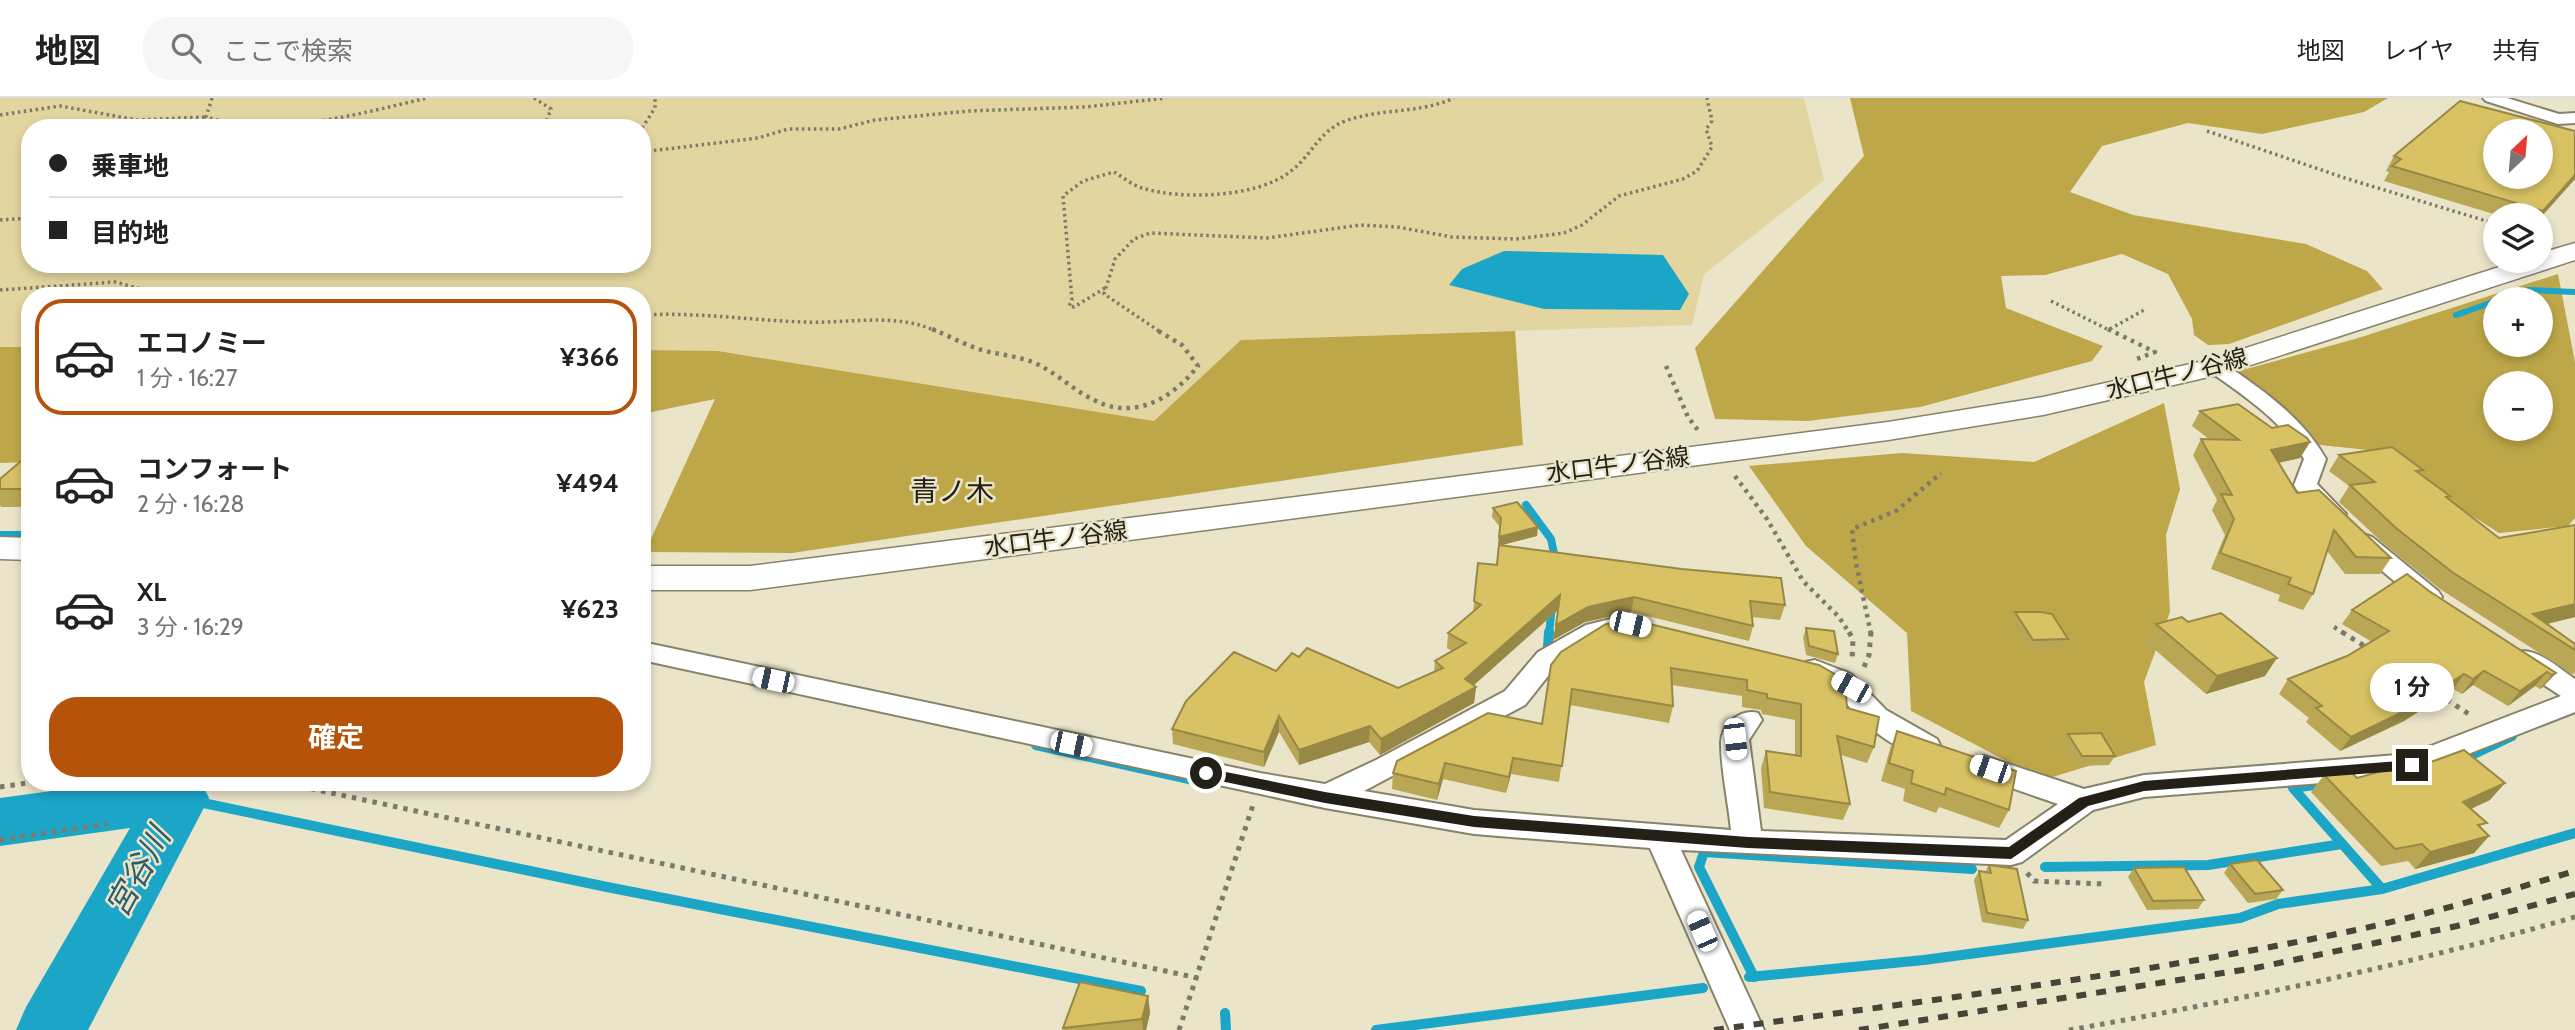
<!DOCTYPE html>
<html lang="ja">
<meta charset="utf-8">
<style>
:root{--surface:#fff;--page:#f6f6f6;--text:#222;--muted:#767676;--line:#e0e0e0;--accent:#b45309}
body{margin:0;font-family:Cabin,"Noto Sans JP",sans-serif;background:var(--page);color:var(--text);height:100vh;display:flex;flex-direction:column;font-size:26px;white-space:nowrap}
*{box-sizing:border-box;margin:0}
p{font-size:23px;color:var(--muted)}
.icon{flex:none;width:38px;height:38px;fill:none;stroke:currentColor;stroke-width:2;stroke-linecap:round;stroke-linejoin:round}
.map{position:relative;flex:1;overflow:hidden}
.details{position:absolute;left:21px;top:189px;width:630px;height:504px;display:flex;flex-direction:column;background:var(--surface);border-radius:28px;box-shadow:0 4px 10px #0003}
.details>*{flex:none}
.banner{position:absolute;left:21px;top:21px;width:630px;height:154px;border-radius:28px;box-shadow:0 4px 10px #0003;display:grid;align-content:center;height:154px;padding:0 28px;background:var(--surface)}
.needle{width:46px;rotate:26deg}
.tools{position:absolute;left:2483px;top:21px;display:grid;gap:14px}
.tools a{display:grid;place-items:center;width:70px;height:70px;border-radius:50%;background:var(--surface);box-shadow:0 4px 10px #0003;font-size:35px}
.end{position:absolute;width:32px;height:32px;margin:-16px;border:9px solid #232017;background:#fff;box-shadow:0 0 0 4px #fff}
.from{border-radius:50%}
.bubble{position:absolute;height:49px;border-radius:24px;background:var(--surface);box-shadow:0 4px 10px #0003;font-size:23px;font-weight:700;line-height:49px;text-align:center}
.car{position:absolute;width:21px;height:42px;margin:-21px -10px;border-radius:9px;box-shadow:0 0 5px 2px #0007;background:linear-gradient(#fff 24%,#345 0 40%,#fff 0 76%,#345 0 86%,#fff 0)}
.banner b{display:flex;align-items:center;gap:24px;height:66px;font-size:26px}
.banner b+b{border-top:2px solid var(--line)}
.banner i{width:18px;height:18px;background:var(--text)}
ul{padding:12px 0 0;list-style:none}
li{display:flex;align-items:center;gap:21px;height:116px;margin:0 14px 10px;padding:0 14px;border:4px solid transparent;border-radius:28px}
li div{flex:1}
li b{display:block;font-size:26px}
li em{font-style:normal;font-weight:700}
li.active{border-color:var(--accent)}
li>.icon{width:63px;height:63px;stroke-width:1.5}
.button{display:flex;gap:14px;margin-top:auto;padding:14px 28px}
.button a{flex:1;height:80px;border-radius:28px;background:var(--accent);color:#fff;font-size:28px;font-weight:700;line-height:80px;text-align:center}
header{display:flex;align-items:center;gap:42px;box-sizing:border-box;height:98px;padding:0 35px;background:var(--surface);border-bottom:2px solid var(--line)}
header strong{font-size:33px}
nav{display:flex;gap:38px;margin-inline-start:auto;font-size:24px}
.search{width:490px;height:63px;background:var(--page);display:flex;align-items:center;gap:18px;box-sizing:border-box;padding:0 24px;border-radius:28px;color:var(--muted);font-size:26px}
.map>svg:first-child{display:block}
</style>
<header>
<strong>地図</strong>
<div class="search"><svg class="icon" aria-label="search" viewBox="0 0 24 24"><circle cx="10" cy="10" r="6"/><path d="M15 15l6 6"/></svg>ここで検索</div>
<nav><a>地図</a><a>レイヤ</a><a>共有</a></nav>
</header>
<div class="map">
<svg width="2575" height="932" viewBox="0 0 2575 932">
<rect width="100%" height="100%" fill="#eae4c9"/>
<path fill="#e2d59f" fill-rule="evenodd" d="M0,0H1804L1824,82L1704,176L1692,227L1241,242L1154,323L718,253L642,252V198H30V249H0ZM30,30H642V166H30Z"/>
<g fill="#bda748" fill-rule="evenodd">
<path d="M1850,0H2388L2364,14L2262,36L2188,25L2102,48L2070,94L2133,117L2306,146L2367,173L2383,191L2229,246L2208,247L2194,237L2192,221L2168,176L2122,156L2045,177L2001,178L2006,210L2103,248L2092,263L1920,309L1808,323L1715,321L1695,250L1864,58Z"/>
<path d="M2558,176L2575,264V420L2568,428L2499,435L2441,398L2397,355L2320,347L2232,275L2355,241ZM2496,201H2541V247H2496ZM2496,285H2541V331H2496Z"/>
<path d="M1515,233L1523,347L792,455L645,454L715,301L642,316V252L718,253L1154,323L1241,242Z"/>
<path d="M0,249H30V364L0,365Z"/>
<path d="M2164,305L2180,391L2166,437L2170,514L2144,584L2156,647L2043,682L1911,613L1907,535L1806,448L1749,368L1902,355L2034,364Z"/>
</g>
<path fill="#1ba5c7" d="M1504,153L1663,157L1689,196L1680,212L1544,211L1449,187L1462,171Z"/>
<g fill="none" stroke-linecap="round" stroke-linejoin="round">
<g stroke="#1ba5c7" stroke-width="6">
<path d="M2501,201L2528,192L2575,194"/>
<path d="M2456,217L2496,203"/>
</g>
<g stroke="#1ba5c7" stroke-width="8">
<path d="M1526,407L1551,441L1556,465"/>
<path d="M0,437H30"/>
<path d="M1549,536L1552,507"/>
</g>
<g stroke="#1ba5c7" stroke-width="10">
<path d="M1548,549L1549,534"/>
<path d="M1036,647L1198,683"/>
<path d="M2461,662L2512,638"/>
<path d="M179,700L607,789L1141,893"/>
<path d="M2045,769L2208,767L2342,746"/>
<path d="M2382,791L2575,735"/>
<path d="M1749,879L1924,862L2240,820L2278,806L2382,791L2293,690L2327,685"/>
<path d="M1754,879L1699,769L1704,754L1972,771"/>
<path d="M1225,915L1226,932"/>
<path d="M1376,932L1703,890"/>
</g>
<path fill="#1ba5c7" fill-rule="evenodd" d="M118,684H201L209,700L88,932H16L26,909L130,730L0,748V700Z"/>
<g stroke="#87826a" stroke-width="4">
<g id="street">
<path d="M2483,0H2507L2559,16L2575,15V25L2558,26L2486,3Z"/>
<path d="M2216,263L2223,265C2263,292 2302,319 2326,361L2317,386L2346,416L2342,421C2322,426 2310,405 2297,392L2294,387L2304,361C2283,323 2244,298 2209,273L2206,269L2209,265Z"/>
<path d="M2363,436L2372,439L2438,493L2442,499L2438,505L2429,507L2420,505L2354,449L2351,444L2354,439Z"/>
<path d="M1627,517L1636,520L1640,526L1636,532L1603,540L1556,568L1525,607L1364,693L1474,712L1731,732C1728,703 1721,673 1721,644C1722,626 1741,610 1758,615L1762,622L1749,642L1761,733L2006,742L2058,706L1974,677L1970,669L1974,661L1984,658L2084,691L2144,677L2410,656L2561,598L2515,568L2511,561L2515,554C2536,548 2558,570 2575,581V614L2412,678L2144,699L2093,712L2022,764L2011,767L1681,752L1764,932H1730L1650,750L1474,736L1325,710L642,562V544L1260,675L1325,686L1376,662L1505,593L1538,554L1586,527Z"/>
<path d="M1815,562L1851,576L1886,612L1937,641L1941,649L1937,657C1913,664 1877,637 1860,620C1850,611 1843,600 1833,591C1823,583 1808,582 1802,571L1806,564Z"/>
</g>
</g>
<g stroke="#87826a" stroke-width="3">
<g id="secondary">
<path d="M2575,145V162L2226,275L2043,317L1888,342L750,492H642V468H750L1888,324L2043,299L2208,262L2518,163H2541V155Z"/>
<path d="M0,439L30,440V462L0,461Z"/>
</g>
</g>
<g stroke="#7e7a69" stroke-width="3.5" stroke-dasharray="2.5 3.5" stroke-linecap="butt">
<path d="M212,0L206,19C276,40 358,16 427,0"/>
<path d="M534,0L551,11L546,24L538,30"/>
<path d="M0,17L60,8L137,22L206,19"/>
<path d="M642,30L655,10V0"/>
<path d="M2207,33L2345,80L2496,126"/>
<path d="M642,54L758,40L788,31H839L875,22L969,13L1085,9L1166,0"/>
<path d="M0,122L30,120"/>
<path d="M1105,190L1074,209L1069,208L1072,202L1063,98L1083,83L1114,74C1123,79 1132,87 1142,90C1181,102 1258,100 1291,73C1312,57 1319,33 1345,23C1381,10 1419,16 1454,0"/>
<path d="M0,192L115,184L167,198"/>
<path d="M338,198H353"/>
<path d="M2051,203L2111,233"/>
<path d="M642,217C696,214 749,222 803,224C848,226 894,214 936,233"/>
<path d="M2110,231L2144,212"/>
<path d="M1159,233L1104,196L1115,161L1134,141L1150,135L1267,140L1360,127L1397,129L1452,139L1516,141L1564,135L1582,127L1619,98L1683,81L1697,73L1712,49L1706,31L1712,23L1707,0"/>
</g>
<g stroke="#7e7a69" stroke-width="4.5" stroke-dasharray="3.5 5" stroke-linecap="butt">
<path d="M932,231C949,238 965,247 982,252C1000,257 1018,258 1035,265C1055,274 1071,290 1090,300C1132,324 1171,302 1198,268L1182,247L1155,231"/>
<path d="M2108,231L2155,254L2137,261"/>
<path d="M1666,268L1688,319L1700,335"/>
<path d="M1735,378L1767,421L1803,483L1839,519L1850,536"/>
<path d="M2334,529L2345,536"/>
<path d="M1871,536L1856,465L1852,431L1896,413L1941,375"/>
</g>
<g stroke="#7e7a69" stroke-width="5" stroke-dasharray="4.5 6" stroke-linecap="butt">
<path d="M1849,534L1853,541L1852,563"/>
<path d="M2342,534L2369,551"/>
<path d="M1864,569L1869,557L1871,534"/>
<path d="M2438,596L2472,618"/>
<path d="M280,684L1198,880"/>
<path d="M0,689L34,684"/>
<path d="M0,742L107,726"/>
<path d="M2027,775L2034,783L2105,786"/>
<path d="M1179,932L1253,707"/>
<path d="M2069,932C2240,902 2408,867 2575,819"/>
</g>
<use href="#street" fill="#fff" fill-rule="evenodd"/>
<use href="#secondary" fill="#fff" fill-rule="evenodd"/>
<g stroke="#484438" stroke-width="6" stroke-dasharray="10 10" stroke-linecap="butt">
<path d="M1714,932C1930,902 2147,876 2361,831C2433,815 2504,794 2575,773"/>
<path d="M1859,932L2255,870L2457,828L2575,796"/>
</g>
</g>
<g fill="#baa756">
<path d="M2575,33V81L2541,119V117H2497L2384,83L2389,74L2386,73L2394,58Z"/>
<path d="M2200,313L2272,330L2310,344L2300,360L2279,365L2297,395L2391,460L2380,476H2345L2327,453L2313,496L2303,512L2278,503L2280,497L2211,471L2225,437L2212,412L2217,402L2193,357L2201,341H2209L2192,328Z"/>
<path d="M2339,357L2420,376L2450,398L2448,401L2575,519L2547,526L2575,546V575L2572,576L2440,491L2385,447L2339,404L2349,388L2329,373Z"/>
<path d="M30,363V409H1L0,407V381Z"/>
<path d="M1493,410L1537,438L1502,447L1785,507L1780,522L1752,519L1753,528L1749,543L1631,514L1585,524L1553,542L1558,512L1474,587L1476,589L1474,605L1380,657L1369,644L1299,667L1279,634L1264,669L1173,646L1172,631L1299,559L1398,590L1434,574L1435,563L1452,553L1447,550L1448,535L1473,515L1478,465L1496,467L1500,429L1492,419Z"/>
<path d="M2429,493L2556,575L2543,589L2540,591L2535,588L2508,608L2473,587L2462,596L2453,591L2404,623L2340,653L2306,624L2309,620L2279,596L2288,581L2347,558L2372,544L2342,526L2352,512Z"/>
<path d="M2015,514L2068,541L2064,550L2028,551L2011,524Z"/>
<path d="M1606,526L1847,610L1874,649L1867,665L1841,657L1850,706L1843,722L1764,710L1761,670L1766,653L1795,657V622L1762,616L1761,612L1742,609V598L1672,587L1673,608L1669,625L1570,607L1559,684L1511,676L1506,695L1443,681L1437,702L1392,691L1393,675L1542,626Z"/>
<path d="M2156,526L2265,578L2206,596L2146,544Z"/>
<path d="M1806,530L1838,556L1835,565L1806,557L1803,539Z"/>
<path d="M1897,633L2009,712L1999,730L1939,709L1936,715L1903,703L1905,691L1881,683L1890,651Z"/>
<path d="M2068,636L2115,658L2109,667L2076,668L2063,645Z"/>
<path d="M2324,677L2357,680L2490,702L2471,711L2482,731L2489,738L2474,755L2415,771L2408,763L2381,768L2311,694Z"/>
<path d="M2230,766L2283,792L2276,801L2248,805L2224,775Z"/>
<path d="M1989,767L2028,822L2023,831L1982,824L1974,782L1979,773L1985,774Z"/>
<path d="M2134,770L2204,802L2198,811L2147,812L2128,779Z"/>
<path d="M1148,898L1150,915L1146,932H1063V930Z"/>
</g>
<g fill="#978846">
<path d="M2575,77V81L2541,119L2540,117L2543,113Z"/>
<path d="M2310,344L2300,360L2262,368L2271,352Z"/>
<path d="M1538,429L1537,438L1498,448L1499,439Z"/>
<path d="M1560,497L1558,512L1465,595L1476,589L1474,605L1380,657L1381,641L1465,581Z"/>
<path d="M1634,499L1631,514L1585,524L1553,542L1556,527L1588,509Z"/>
<path d="M2575,506V519L2538,528L2533,516Z"/>
<path d="M2277,560L2265,578L2206,596L2217,578Z"/>
<path d="M2484,573L2473,587L2462,596L2473,581Z"/>
<path d="M2547,574L2535,588L2508,608L2520,593Z"/>
<path d="M2556,575L2543,589L2540,591L2552,577Z"/>
<path d="M2464,576L2453,591L2404,623L2340,653L2351,639Z"/>
<path d="M1279,618V634L1264,669V654Z"/>
<path d="M1370,628L1369,644L1299,667V652Z"/>
<path d="M1513,660L1511,676L1506,695L1509,679Z"/>
<path d="M1445,665L1443,681L1437,702L1439,686Z"/>
<path d="M2505,685L2490,702L2448,721L2463,704Z"/>
<path d="M2489,738L2474,755L2415,771L2430,754Z"/>
<path d="M1148,898L1150,915L1146,932H1143L1142,921Z"/>
</g>
<g fill="#d8c264" stroke="#978846" stroke-width="2" fill-rule="evenodd">
<path d="M2460,3L2575,33V77L2543,113L2392,68L2401,61L2394,58ZM2496,33H2541V79H2496Z"/>
<path d="M2238,306L2272,330L2288,327L2307,340L2310,344L2271,352L2297,395L2319,392L2391,460L2356,459L2334,432L2313,496L2288,486L2291,480L2220,455L2234,421L2221,396L2232,397L2201,341L2239,342L2200,313Z"/>
<path d="M2392,349L2423,372L2416,373L2450,398L2446,399L2499,440L2575,427V506L2533,516L2575,546V552L2452,474L2396,430L2350,387L2375,384L2339,357Z"/>
<path d="M21,363H30V391H0V381Z"/>
<path d="M1517,404L1538,429L1499,439L1501,420L1493,410Z"/>
<path d="M1499,447L1682,471L1781,480L1785,507L1750,503L1753,528L1634,499L1588,509L1556,527L1560,497L1465,581L1476,589L1381,641L1370,628L1299,652L1279,618L1264,654L1172,631L1186,603L1234,554L1276,573L1292,555L1299,559L1307,550L1398,590L1443,570L1435,563L1466,545L1448,535L1481,507L1474,503L1478,465L1497,467Z"/>
<path d="M2407,476L2429,493L2556,575L2552,577L2547,574L2520,593L2484,573L2473,581L2464,576L2415,608L2351,639L2316,610L2322,608L2288,581L2347,558L2389,533L2352,512Z"/>
<path d="M2015,514H2041L2052,516L2068,541L2033,542Z"/>
<path d="M2221,515L2277,560L2217,578L2156,526L2182,519L2188,524Z"/>
<path d="M1633,522L1819,567L1845,582L1847,610L1879,619L1874,649L1837,638L1850,706L1770,694L1766,653L1801,658V606L1767,600V596L1747,592V582L1671,570L1673,608L1572,591L1562,668L1513,660L1509,679L1445,665L1439,686L1393,675L1397,663L1488,615L1542,626L1551,567L1561,554L1606,526Z"/>
<path d="M1806,530L1834,533L1838,556L1809,548Z"/>
<path d="M1897,633L2016,673L2009,712L1946,690L1945,697L1911,685L1913,673L1889,665Z"/>
<path d="M2101,635L2115,658H2082L2068,636Z"/>
<path d="M2464,652L2505,685L2463,704L2487,725L2478,727L2489,738L2430,754L2422,746L2395,751L2324,677L2350,673L2357,680L2415,664L2428,665Z"/>
<path d="M2257,762L2283,792L2255,796L2230,766Z"/>
<path d="M1989,767L2017,771L2028,822L1987,815L1979,773L1991,775Z"/>
<path d="M2184,769L2204,802L2153,803L2134,770Z"/>
<path d="M1080,884L1148,898L1142,921L1063,930Z"/>
</g>
<path fill="#232017" d="M2412,662L2419,667L2412,672L2144,693L2088,708L2011,761L1748,750L1474,729L1325,705L1206,680L1199,675L1206,670L1325,694L1474,718L1748,739L2009,749L2079,700L2144,683Z"/>
<g text-anchor="middle" stroke-width="5" stroke-linejoin="round" paint-order="stroke">
<g font-size="24" fill="#232017" stroke="#eae4c9">
<text transform="translate(2177 276) rotate(-14)" y="8">水口牛ノ谷線</text>
<text transform="translate(1618 367) rotate(-7)" y="8">水口牛ノ谷線</text>
<text transform="translate(1056 441) rotate(-7)" y="8">水口牛ノ谷線</text>
</g>
<g font-size="28" fill="#232017" stroke="#eae4c9">
<text x="952" y="403">青ノ木</text>
</g>
<g font-size="32" font-style="italic" fill="#2b5d6c" stroke="#eae4c9">
<text transform="translate(138 774) rotate(-61)" y="11">宮谷川</text>
</g>
</g>
</svg>
<div class="tools">
<a><svg class="needle" viewBox="-14 -14 28 28"><path d="M0-13l5 13h-10z" fill="#e53935"/><path d="M0 13l5-13h-10z" fill="#767676"/></svg></a>
<a><svg class="icon" aria-label="layers" viewBox="0 0 24 24"><path d="M12 4l9 5-9 5-9-5zM3 14l9 5 9-5"/></svg></a>
<a>+</a>
<a>−</a>
</div>
<i class="end from" style="left:1206px;top:675px"></i>
<i class="end" style="left:2412px;top:667px"></i>
<div class="bubble" style="left:2370px;top:565px;width:84px">1 分</div>
<i class="car" style="left:1630px;top:526px;rotate:103deg"></i>
<i class="car" style="left:773px;top:582px;rotate:282deg"></i>
<i class="car" style="left:1851px;top:589px;rotate:299deg"></i>
<i class="car" style="left:1735px;top:641px;rotate:174deg"></i>
<i class="car" style="left:1071px;top:646px;rotate:102deg"></i>
<i class="car" style="left:1990px;top:671px;rotate:289deg"></i>
<i class="car" style="left:1702px;top:833px;rotate:336deg"></i>
<div class="banner">
<b><i class="from"></i>乗車地</b>
<b><i></i>目的地</b>
</div>
<section class="details">
<ul>
<li class="active"><svg class="icon" aria-label="car" viewBox="0 0 24 24"><path d="M5 17H2v-5l4-1 3-4h7l3 4 3 1v5h-3M9 17h6M6 11h13"/><circle cx="7" cy="17" r="2"/><circle cx="17" cy="17" r="2"/></svg><div><b>エコノミー</b><p>1 分 · 16:27</p></div><em>¥366</em></li>
<li><svg class="icon" aria-label="car" viewBox="0 0 24 24"><path d="M5 17H2v-5l4-1 3-4h7l3 4 3 1v5h-3M9 17h6M6 11h13"/><circle cx="7" cy="17" r="2"/><circle cx="17" cy="17" r="2"/></svg><div><b>コンフォート</b><p>2 分 · 16:28</p></div><em>¥494</em></li>
<li><svg class="icon" aria-label="car" viewBox="0 0 24 24"><path d="M5 17H2v-5l4-1 3-4h7l3 4 3 1v5h-3M9 17h6M6 11h13"/><circle cx="7" cy="17" r="2"/><circle cx="17" cy="17" r="2"/></svg><div><b>XL</b><p>3 分 · 16:29</p></div><em>¥623</em></li>
</ul>
<div class="button"><a>確定</a></div>
</section>
</div>
